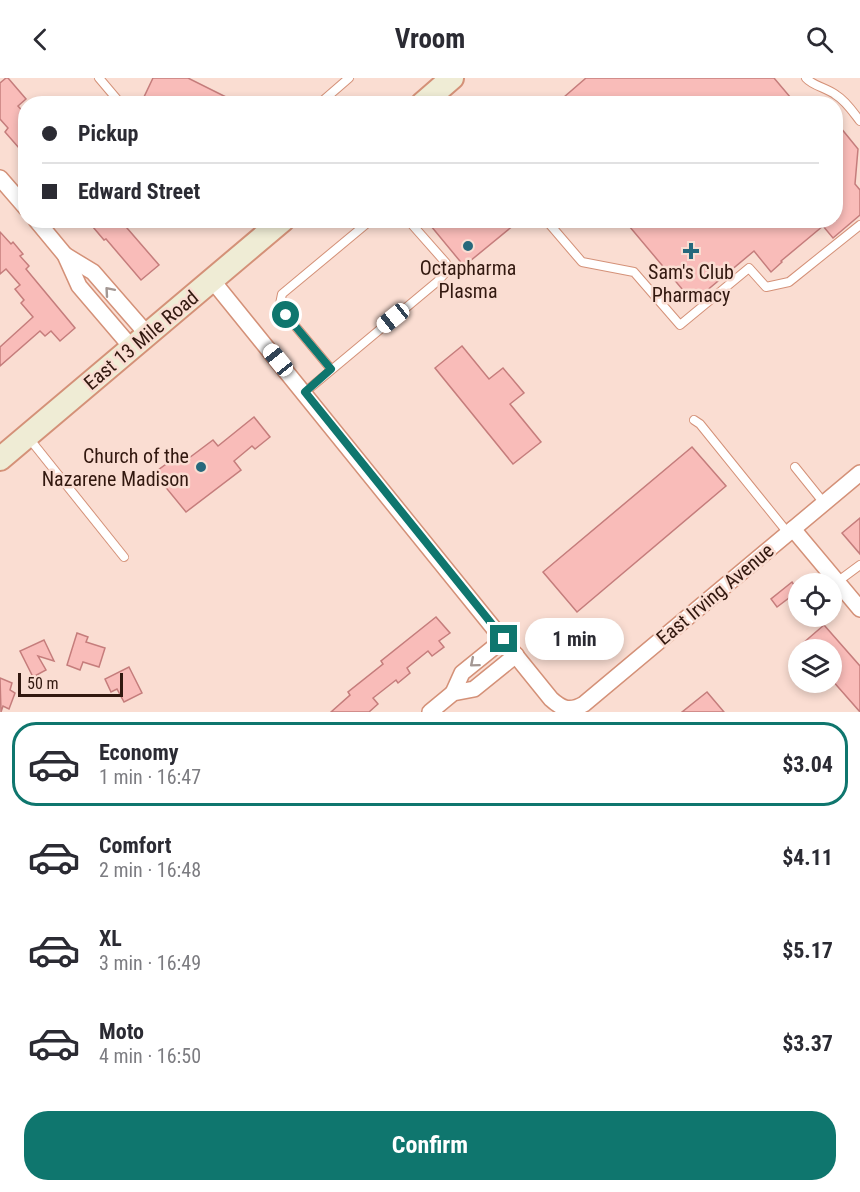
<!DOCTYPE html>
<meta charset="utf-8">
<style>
:root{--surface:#fff;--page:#f2f2f3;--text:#2b2b33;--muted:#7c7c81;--line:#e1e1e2;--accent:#0f766e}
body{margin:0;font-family:"Roboto Condensed",sans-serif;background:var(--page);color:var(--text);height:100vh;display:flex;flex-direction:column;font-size:22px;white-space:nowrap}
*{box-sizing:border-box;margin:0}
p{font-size:20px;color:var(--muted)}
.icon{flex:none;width:33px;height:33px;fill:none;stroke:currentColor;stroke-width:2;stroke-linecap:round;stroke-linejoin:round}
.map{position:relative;height:634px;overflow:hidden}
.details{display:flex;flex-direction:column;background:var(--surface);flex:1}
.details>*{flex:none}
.banner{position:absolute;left:18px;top:18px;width:825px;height:132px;border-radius:24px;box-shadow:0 3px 9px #0003;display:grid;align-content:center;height:132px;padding:0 24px;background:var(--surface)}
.controls{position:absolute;left:788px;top:495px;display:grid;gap:12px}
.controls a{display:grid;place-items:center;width:54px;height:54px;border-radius:50%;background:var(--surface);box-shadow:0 3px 9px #0003;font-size:30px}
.scale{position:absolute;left:18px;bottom:15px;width:105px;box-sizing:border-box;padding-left:6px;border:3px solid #32180f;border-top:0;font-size:16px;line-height:21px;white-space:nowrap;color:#32180f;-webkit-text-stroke:4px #faddd2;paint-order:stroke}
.end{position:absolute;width:27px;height:27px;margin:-14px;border:8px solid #0f766e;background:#fff;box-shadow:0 0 0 3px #fff}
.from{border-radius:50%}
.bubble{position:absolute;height:42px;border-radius:21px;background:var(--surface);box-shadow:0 3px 9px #0003;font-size:20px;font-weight:700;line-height:42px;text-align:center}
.car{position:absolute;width:18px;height:36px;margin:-18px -9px;border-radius:8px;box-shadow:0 0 4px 2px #0007;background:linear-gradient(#fff 24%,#345 0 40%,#fff 0 76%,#345 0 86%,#fff 0)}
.banner b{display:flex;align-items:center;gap:21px;height:57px;font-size:22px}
.banner b+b{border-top:2px solid var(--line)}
.banner i{width:15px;height:15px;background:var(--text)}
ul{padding:10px 0 0;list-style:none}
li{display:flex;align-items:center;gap:18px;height:84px;margin:0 12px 9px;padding:0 12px;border:3px solid transparent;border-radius:24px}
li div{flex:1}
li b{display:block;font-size:22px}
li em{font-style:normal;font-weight:700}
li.on{border-color:var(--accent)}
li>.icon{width:54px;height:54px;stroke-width:1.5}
.action{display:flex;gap:12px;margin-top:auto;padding:12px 24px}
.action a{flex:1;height:69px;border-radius:24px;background:var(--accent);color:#fff;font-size:24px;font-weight:700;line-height:69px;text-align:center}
header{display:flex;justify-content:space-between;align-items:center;height:78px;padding:0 24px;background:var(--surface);font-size:27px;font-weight:700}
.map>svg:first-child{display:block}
</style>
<header><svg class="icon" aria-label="back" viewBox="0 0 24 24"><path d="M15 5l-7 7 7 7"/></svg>Vroom<svg class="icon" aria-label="search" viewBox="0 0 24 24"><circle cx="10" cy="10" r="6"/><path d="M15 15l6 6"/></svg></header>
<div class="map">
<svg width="860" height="634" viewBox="0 0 860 634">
<rect width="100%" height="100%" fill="#faddd2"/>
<g fill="#f9bcb9" stroke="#c57d7c" stroke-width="1.5">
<path d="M6,0H8L26,21L18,28L26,37V78L5,54L8,50L0,41V5Z"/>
<path d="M153,0H188L240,26H158L144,19Z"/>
<path d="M586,0H774L796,26H556Z"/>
<path d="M836,44L858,71L855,106L860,112V137L833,160L823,148L781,183L782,184L771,194L754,173L693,224L624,142H836Z"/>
<path d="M87,142H136L127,150L159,187L141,202L106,161L104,162Z"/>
<path d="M426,142H520L464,188Z"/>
<path d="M0,154L11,166L13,164L23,176L20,178L29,188L26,191L75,250L60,263L51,253L45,258L40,253L0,288V269L33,239L21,225L24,222L15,211L20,207L6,191L0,196Z"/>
<path d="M462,268L489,301L503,290L524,315L510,326L541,364L513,386L435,290Z"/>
<path d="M254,339L270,359L255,371L252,368L234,383L241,392L186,434L154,395L180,376L185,383L213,362L218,368Z"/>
<path d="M692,369L726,408L577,534L543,494Z"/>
<path d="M860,440V476L842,455Z"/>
<path d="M792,504L798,513L777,529L771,521Z"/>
<path d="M436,539L450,555L439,563L444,569L432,578L428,573L407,590L410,595L398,605L396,602L373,620L378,626L369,634H331L350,617L348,614L383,586L381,583Z"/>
<path d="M824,547L860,588V634L831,601V572H795Z"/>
<path d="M77,555L88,559L86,564L105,570L99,589L83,584L80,592L67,587Z"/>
<path d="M44,562L54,583L38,578L46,592L33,599L20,573Z"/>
<path d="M129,589L142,615L124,624L117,611L111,614L105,601Z"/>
<path d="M0,600L12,605L10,612L15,615L9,631L3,628L1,634Z"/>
<path d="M707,614L724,634H682Z"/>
</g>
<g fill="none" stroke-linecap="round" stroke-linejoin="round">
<g stroke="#d49178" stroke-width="10">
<g id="service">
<path d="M99,0L121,26"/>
<path d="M806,0C813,8 827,10 836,17C846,23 853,34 860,43"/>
<path d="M436,15L445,26"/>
<path d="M319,26L349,0"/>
<path d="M546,142L582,184L634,194L680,247L749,190L766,209L789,204L860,147"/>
<path d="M331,291L286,237L280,226L282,216L371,142"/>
<path d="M305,314L438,203L445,195L446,185L408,142"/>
<path d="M694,342L700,346L788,455"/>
<path d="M28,359L124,479"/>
<path d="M795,389L824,425"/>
<path d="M837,504L860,487"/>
</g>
</g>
<g stroke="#d49178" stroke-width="18">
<g id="minor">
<path d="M0,100L26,130"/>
<path d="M36,142L65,177L79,208L132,270"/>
<path d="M65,177L93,194L147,256"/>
<path d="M212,202L551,621C562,631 570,634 584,626L860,395"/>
<path d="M793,451L860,531"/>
<path d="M453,615L462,595L504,561"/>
<path d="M430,634L453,615L474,611L516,577"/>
</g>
</g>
<g stroke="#d49178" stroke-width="26">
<g id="secondary">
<path d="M422,26L452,0"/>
<path d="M0,381L283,142"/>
</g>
</g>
<use href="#service" stroke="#fff" stroke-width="8"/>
<use href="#minor" stroke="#fff" stroke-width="15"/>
<use href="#secondary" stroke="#efecd5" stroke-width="22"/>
</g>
<defs><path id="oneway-chevron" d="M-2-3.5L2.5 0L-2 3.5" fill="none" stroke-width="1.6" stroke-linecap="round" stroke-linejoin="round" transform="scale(1.5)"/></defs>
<g stroke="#a39793">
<use href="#oneway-chevron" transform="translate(109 213) rotate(-131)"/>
<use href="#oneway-chevron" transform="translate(474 585) rotate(140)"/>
</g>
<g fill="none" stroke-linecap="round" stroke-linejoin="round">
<path stroke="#0f766e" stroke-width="8" d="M286,237L331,291L305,314L504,561"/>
</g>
<g fill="#27687c" stroke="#faddd2" stroke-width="2">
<circle cx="468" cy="168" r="6"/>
<path d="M688 164h6v6h6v6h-6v6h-6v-6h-6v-6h6z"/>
<circle cx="201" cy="389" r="6"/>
</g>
<g text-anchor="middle" stroke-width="5" stroke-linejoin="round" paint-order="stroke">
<g font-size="20" fill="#32180f" stroke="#faddd2">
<text x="468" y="197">Octapharma<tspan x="468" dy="23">Plasma</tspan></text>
<text x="691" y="201">Sam's Club<tspan x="691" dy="23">Pharmacy</tspan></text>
<text x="189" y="385" text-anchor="end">Church of the<tspan x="189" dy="23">Nazarene Madison</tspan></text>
</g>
<g font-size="20" fill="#32180f" stroke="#faddd2">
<text transform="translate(141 262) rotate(-40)" y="7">East 13 Mile Road</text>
<text transform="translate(715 516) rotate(-40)" y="7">East Irving Avenue</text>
</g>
</g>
</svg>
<div class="controls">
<a><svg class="icon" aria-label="locate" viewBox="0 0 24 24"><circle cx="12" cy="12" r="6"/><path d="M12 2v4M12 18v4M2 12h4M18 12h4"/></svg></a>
<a><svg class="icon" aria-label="layers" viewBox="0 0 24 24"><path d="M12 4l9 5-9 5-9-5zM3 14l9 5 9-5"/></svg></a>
</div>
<div class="scale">50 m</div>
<i class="end from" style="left:286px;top:237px"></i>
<i class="end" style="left:504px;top:561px"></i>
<div class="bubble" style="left:525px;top:540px;width:99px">1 min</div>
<i class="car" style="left:393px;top:240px;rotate:231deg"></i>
<i class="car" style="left:278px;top:282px;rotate:321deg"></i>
<div class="banner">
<b><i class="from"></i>Pickup</b>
<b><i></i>Edward Street</b>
</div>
</div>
<section class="details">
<ul>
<li class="on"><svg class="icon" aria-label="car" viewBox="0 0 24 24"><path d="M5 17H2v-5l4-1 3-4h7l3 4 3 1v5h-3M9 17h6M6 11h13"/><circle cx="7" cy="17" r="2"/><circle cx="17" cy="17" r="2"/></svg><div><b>Economy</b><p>1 min · 16:47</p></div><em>$3.04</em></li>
<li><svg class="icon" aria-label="car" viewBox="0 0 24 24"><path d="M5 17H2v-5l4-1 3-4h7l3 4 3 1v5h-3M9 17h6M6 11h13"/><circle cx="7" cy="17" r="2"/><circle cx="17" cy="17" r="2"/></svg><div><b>Comfort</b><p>2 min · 16:48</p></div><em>$4.11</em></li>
<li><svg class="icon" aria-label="car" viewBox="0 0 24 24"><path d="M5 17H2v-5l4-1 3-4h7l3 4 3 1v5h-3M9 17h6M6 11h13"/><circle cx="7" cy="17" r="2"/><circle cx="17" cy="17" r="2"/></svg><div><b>XL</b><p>3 min · 16:49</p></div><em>$5.17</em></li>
<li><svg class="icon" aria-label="car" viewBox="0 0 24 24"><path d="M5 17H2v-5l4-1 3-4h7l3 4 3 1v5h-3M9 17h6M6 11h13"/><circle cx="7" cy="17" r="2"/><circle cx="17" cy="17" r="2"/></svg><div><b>Moto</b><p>4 min · 16:50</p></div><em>$3.37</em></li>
</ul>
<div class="action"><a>Confirm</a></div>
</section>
